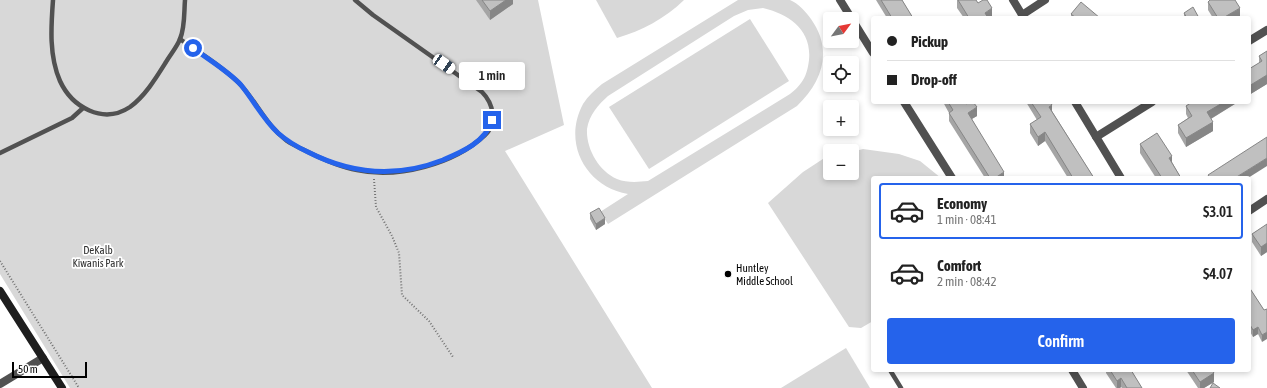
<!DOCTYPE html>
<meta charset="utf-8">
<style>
:root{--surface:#fff;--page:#f6f6f6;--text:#222;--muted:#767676;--line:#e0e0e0;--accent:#2563eb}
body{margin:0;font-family:"Asap Condensed",sans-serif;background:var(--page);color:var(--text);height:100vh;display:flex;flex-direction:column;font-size:15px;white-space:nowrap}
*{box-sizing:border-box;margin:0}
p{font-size:13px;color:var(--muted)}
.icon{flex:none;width:22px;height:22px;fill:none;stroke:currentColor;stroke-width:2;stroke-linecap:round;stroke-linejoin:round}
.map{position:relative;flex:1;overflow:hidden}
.side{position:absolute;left:871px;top:176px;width:380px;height:196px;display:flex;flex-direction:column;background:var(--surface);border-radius:4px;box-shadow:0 2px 6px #0003}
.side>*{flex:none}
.guide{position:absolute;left:871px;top:16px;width:380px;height:88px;border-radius:4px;box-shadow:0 2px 6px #0003;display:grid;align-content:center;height:88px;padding:0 16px;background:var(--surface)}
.needle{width:26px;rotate:58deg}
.buttons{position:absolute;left:823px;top:12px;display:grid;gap:8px}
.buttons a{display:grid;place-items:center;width:36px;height:36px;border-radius:4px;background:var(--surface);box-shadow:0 2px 6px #0003;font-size:20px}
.scale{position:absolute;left:12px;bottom:10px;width:75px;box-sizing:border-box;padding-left:4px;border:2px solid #000;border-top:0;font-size:11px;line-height:14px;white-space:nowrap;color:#000;-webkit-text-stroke:3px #fff;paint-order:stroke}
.end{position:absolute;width:18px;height:18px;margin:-9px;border:5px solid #2563eb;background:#fff;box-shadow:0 0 0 2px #fff}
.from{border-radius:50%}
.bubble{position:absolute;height:28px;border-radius:4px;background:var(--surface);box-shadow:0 2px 6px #0003;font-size:13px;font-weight:600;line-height:28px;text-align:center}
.car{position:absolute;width:12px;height:24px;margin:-12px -6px;border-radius:5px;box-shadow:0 0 3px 1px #0007;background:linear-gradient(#fff 24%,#345 0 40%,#fff 0 76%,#345 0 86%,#fff 0)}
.guide b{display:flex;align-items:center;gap:14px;height:38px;font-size:15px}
.guide b+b{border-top:1px solid var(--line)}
.guide i{width:10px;height:10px;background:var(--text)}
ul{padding:7px 0 0;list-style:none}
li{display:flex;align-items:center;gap:12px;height:56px;margin:0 8px 6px;padding:0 8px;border:2px solid transparent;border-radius:4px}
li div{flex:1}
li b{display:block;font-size:15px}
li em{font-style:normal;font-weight:600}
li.on{border-color:var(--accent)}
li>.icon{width:36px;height:36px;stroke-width:1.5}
.cta{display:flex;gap:8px;margin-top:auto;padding:8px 16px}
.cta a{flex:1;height:46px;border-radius:4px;background:var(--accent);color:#fff;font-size:16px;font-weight:600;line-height:46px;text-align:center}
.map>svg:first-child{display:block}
</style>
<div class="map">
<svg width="1267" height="388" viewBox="0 0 1267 388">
<rect width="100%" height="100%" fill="#fff"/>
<g fill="#d8d8d8" fill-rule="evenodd">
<path d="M0,0H538L564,125L505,151L652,388H70L0,274Z"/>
<path d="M596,0H684C666,18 641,31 617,38Z"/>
<path d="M738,0C750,0 780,0 790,0C798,3 806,12 811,19C833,50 823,81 797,106L608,224L600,212L628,194C586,187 562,143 583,104C588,96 595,90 602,84ZM763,8C789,14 812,30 809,60C808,68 806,77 801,83C798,87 794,91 790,94L648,181C638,182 627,183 617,179C599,171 586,149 587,129C589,115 599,104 608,96L734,16L748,10Z"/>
<path d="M750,19L789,81L649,169L609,107Z"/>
<path d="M863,149L899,154L920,161L941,178H873V321L861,328L849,327L768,203L803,172L826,157L830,156V173H852V152Z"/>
<path d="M846,348L870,388H781Z"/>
</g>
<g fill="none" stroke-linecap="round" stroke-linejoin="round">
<g stroke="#737373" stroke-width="2" stroke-dasharray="1 2" stroke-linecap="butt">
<path d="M374,179L376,207L392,236L399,253L402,295L429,321L453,357"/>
<path d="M0,261L79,388"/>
</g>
<g stroke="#515151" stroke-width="4.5">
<path d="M53,0C51,27 49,56 60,81C72,107 103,125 130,107C145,96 156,78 166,62C170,55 177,47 180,39C185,28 184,12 185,0"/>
<path d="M180,39C200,53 222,66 239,83C257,102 265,124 287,141C293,145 300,148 306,151C322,159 339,167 357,170C398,179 454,164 485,135C498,123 493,103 482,92L373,15L355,0"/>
<path d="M0,153L72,118L83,108"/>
<path d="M890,370L901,388"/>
</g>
<g stroke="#515151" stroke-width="8">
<path d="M840,0L873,53"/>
<path d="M1013,0L1024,18"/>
<path d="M1022,15L1045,0"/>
<path d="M1249,41L1267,30"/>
<path d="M904,102L952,178"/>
<path d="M1075,102L1121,178"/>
<path d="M1096,137L1152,102"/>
<path d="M1249,211L1267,199"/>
<path d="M1072,370L1083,388"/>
<path d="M0,384L43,358"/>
</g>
<path stroke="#1e1e1e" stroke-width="8" d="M0,291L62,388"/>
</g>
<g fill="#a5a5a5">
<path d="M476,0H513V4L490,20Z"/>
<path d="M876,0H902L913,18H887Z"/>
<path d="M957,0H976L978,3L992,17L990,18H964L957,8Z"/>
<path d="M1208,2L1240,16L1237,18H1213L1208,10Z"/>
<path d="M1184,13L1199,18H1184Z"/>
<path d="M1071,14L1100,18H1071Z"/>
<path d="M1267,51V84L1249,95V69L1259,63V56Z"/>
<path d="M943,102H965L977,116L972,119L1004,178H985L949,121V113Z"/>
<path d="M1026,102H1050L1052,111L1094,178H1068L1045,141L1038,146L1030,133V124L1037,120Z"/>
<path d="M1192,102H1238L1211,119L1213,131L1186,147L1178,133V125L1188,118L1186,114V106Z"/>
<path d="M1140,144L1172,162L1181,178H1156L1140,153Z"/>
<path d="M590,213L605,224L596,230L590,219Z"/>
<path d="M1267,224V252L1261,256L1252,242V234Z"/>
<path d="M1249,287L1264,310L1262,342L1258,334L1253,337L1249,330Z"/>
<path d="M1106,370H1131L1142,388H1122L1121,387L1120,388H1116L1106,373Z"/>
<path d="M1186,370H1212L1214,382L1204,388H1198Z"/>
</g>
<g fill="#868686">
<path d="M506,0H513V4L490,20V11Z"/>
<path d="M992,8V17L990,18H985V13Z"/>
<path d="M1240,8V16L1237,18H1223Z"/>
<path d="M1267,75V84L1249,95V86Z"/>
<path d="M1224,102H1238L1207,121V112Z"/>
<path d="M1052,105V114L1049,107Z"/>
<path d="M977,107V116L968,121V113Z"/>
<path d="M1213,122V131L1186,147V138Z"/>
<path d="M1045,132V141L1038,146V137Z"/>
<path d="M1172,156V165L1169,158Z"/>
<path d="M1267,158V166L1248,178H1235Z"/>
<path d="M1004,172V178H995Z"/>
<path d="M605,218V224L596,230V224Z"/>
<path d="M1267,243V252L1261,256V247Z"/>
<path d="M1258,327V334L1253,337V330Z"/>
<path d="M1267,332V339L1262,342V335Z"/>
<path d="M1214,373V382L1204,388H1200V382Z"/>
<path d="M1121,378V387L1120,388H1117V381Z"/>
</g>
<g fill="#c0c0c0" stroke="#868686">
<path d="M482,0H506L490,11Z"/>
<path d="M881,0H902L913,18H892Z"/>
<path d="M958,0H976L978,3L983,0H987L992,8L985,13L988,18H969Z"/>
<path d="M1210,0H1235L1240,8L1223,18H1218L1208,2Z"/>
<path d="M1081,2L1100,18H1076L1071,14Z"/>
<path d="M1193,7L1199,18H1187L1184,13Z"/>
<path d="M1267,51V75L1249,86V69L1262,61L1259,56Z"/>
<path d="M948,102H965L966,104L969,102H973L977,107L968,113L1004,172L995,178H990L949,113L953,110Z"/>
<path d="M1031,102H1050L1052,105L1049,107L1094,178H1073L1045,132L1038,137L1030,124L1041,117Z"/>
<path d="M1192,102H1224L1207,112L1213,122L1186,138L1178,125L1192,116L1186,106Z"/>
<path d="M1157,133L1172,156L1169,158L1181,178H1162L1140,144Z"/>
<path d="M1267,137V158L1235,178H1210L1208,175Z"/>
<path d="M599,208L605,218L596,224L590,213Z"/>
<path d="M1267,224V243L1261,247L1252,234Z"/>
<path d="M1249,287L1264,310L1267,309V332L1262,335L1258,327L1253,330L1249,323Z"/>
<path d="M1110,370H1131L1142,388H1127L1121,378L1117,381Z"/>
<path d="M1192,370H1212L1214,373L1200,382Z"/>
<path d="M1213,383L1220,388H1210Z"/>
</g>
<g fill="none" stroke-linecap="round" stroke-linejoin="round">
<path stroke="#2563eb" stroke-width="5" d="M193,48C209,60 228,71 241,85C254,101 263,119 278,133C287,141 297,147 308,152C351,174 397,178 443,160C462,152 486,142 492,120"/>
</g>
<circle fill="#000" stroke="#fff" stroke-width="1.5" cx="728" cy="274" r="4"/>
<g text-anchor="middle" stroke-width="3.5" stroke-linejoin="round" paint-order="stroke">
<g font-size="11" fill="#2f2f2f" stroke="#fff">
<text x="98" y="254">DeKalb<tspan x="98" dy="13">Kiwanis Park</tspan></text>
</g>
<g font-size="11" fill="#000" stroke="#fff" text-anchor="start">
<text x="736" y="272">Huntley<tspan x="736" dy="13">Middle School</tspan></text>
</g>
</g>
</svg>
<div class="buttons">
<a><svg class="needle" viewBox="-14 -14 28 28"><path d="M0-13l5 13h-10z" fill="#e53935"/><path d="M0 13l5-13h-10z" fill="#767676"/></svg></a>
<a><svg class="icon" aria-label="locate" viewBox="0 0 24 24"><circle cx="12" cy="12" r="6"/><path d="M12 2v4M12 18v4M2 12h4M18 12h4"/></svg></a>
<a>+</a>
<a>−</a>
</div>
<div class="scale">50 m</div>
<i class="end from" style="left:193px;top:48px"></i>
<i class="end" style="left:492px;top:120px"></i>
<div class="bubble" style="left:459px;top:62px;width:66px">1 min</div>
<i class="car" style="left:444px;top:64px;rotate:124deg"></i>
<div class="guide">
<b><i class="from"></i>Pickup</b>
<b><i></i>Drop-off</b>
</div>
<section class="side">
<ul>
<li class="on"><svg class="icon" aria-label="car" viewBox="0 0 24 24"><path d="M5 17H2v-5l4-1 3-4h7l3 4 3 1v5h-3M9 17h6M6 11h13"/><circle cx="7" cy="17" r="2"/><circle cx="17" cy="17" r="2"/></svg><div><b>Economy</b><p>1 min · 08:41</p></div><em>$3.01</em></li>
<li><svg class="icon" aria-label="car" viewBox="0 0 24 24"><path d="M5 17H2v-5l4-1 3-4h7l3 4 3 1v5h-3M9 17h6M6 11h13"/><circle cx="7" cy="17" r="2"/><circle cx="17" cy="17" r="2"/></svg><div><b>Comfort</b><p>2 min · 08:42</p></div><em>$4.07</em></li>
</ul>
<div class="cta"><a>Confirm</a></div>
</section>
</div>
